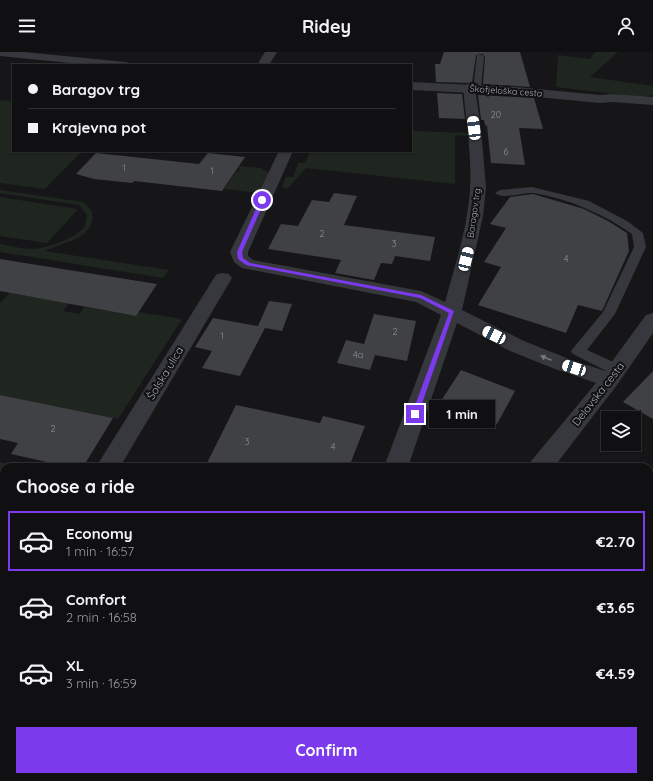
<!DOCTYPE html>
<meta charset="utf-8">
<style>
:root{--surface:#101012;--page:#1e1e20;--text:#f1f3f6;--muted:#9c9d9f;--line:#303032;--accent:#7c3aed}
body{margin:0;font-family:Quicksand,sans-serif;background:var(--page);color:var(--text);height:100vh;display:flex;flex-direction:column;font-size:15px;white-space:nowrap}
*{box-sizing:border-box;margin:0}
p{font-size:13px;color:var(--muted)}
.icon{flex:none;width:22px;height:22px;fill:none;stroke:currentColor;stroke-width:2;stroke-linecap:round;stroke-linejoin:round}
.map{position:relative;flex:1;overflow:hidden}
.sheet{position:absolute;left:0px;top:411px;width:653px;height:318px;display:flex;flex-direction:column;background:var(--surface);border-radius:12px 12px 0 0;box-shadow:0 1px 3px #0004,0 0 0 1px var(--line)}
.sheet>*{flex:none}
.hud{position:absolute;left:12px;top:12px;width:400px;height:88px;border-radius:0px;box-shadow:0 1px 3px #0004,0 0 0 1px var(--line);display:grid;align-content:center;height:88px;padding:0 16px;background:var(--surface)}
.controls{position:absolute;left:601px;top:359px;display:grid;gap:8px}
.controls a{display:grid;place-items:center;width:40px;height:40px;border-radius:0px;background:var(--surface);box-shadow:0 1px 3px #0004,0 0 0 1px var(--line);font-size:20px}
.end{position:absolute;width:18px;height:18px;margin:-9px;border:5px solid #7c3aed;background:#fff;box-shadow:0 0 0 2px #fff}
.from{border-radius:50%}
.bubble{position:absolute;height:28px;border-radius:0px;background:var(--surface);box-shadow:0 1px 3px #0004,0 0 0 1px var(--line);font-size:13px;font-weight:700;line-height:28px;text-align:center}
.car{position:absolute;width:12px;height:24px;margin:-12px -6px;border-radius:5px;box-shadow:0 0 3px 1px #0007;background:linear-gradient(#fff 24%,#345 0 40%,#fff 0 76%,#345 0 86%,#fff 0)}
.hud b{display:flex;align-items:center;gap:14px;height:38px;font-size:15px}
.hud b+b{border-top:1px solid var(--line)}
.hud i{width:10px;height:10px;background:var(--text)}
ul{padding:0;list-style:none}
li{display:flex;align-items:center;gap:12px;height:60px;margin:0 8px 6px;padding:0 8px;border:2px solid transparent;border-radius:0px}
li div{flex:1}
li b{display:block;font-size:15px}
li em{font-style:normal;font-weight:700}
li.current{border-color:var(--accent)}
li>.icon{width:36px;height:36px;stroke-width:1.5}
h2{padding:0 16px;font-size:18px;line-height:48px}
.action{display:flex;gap:8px;margin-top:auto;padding:8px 16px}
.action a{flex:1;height:46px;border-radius:0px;background:var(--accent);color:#fff;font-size:16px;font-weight:700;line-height:46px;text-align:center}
header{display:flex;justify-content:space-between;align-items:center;height:52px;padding:0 16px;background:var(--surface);font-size:18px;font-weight:700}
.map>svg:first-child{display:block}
</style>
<header><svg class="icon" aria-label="menu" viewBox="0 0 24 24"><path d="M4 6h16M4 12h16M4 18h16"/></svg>Ridey<svg class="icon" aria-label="person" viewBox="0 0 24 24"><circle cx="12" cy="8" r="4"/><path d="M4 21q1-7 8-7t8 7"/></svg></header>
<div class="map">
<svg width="653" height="729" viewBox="0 0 653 729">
<rect width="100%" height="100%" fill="#161618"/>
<g fill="#1e261f">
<path d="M595,0H618L590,25L653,34V43L641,45L556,35L558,3L590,7Z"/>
<path d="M0,48L13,49V99H82L45,137L0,131Z"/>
<path d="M411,74L415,79L468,81V84L455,83V132L306,116L288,136H282L286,125H293L298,111H305L310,99H411Z"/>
<path d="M239,114L261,116L269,121L258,141L224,137L236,120H238L240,117L238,116Z"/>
<path d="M0,138L83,150L92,159C97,187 63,190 45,199L169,218L163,226L0,200V192C11,194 23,197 34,197C46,196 77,186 84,175C86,172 86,167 87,163L79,153L0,141Z"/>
<path d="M0,145L78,157L47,191L0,184Z"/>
<path d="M10,241L69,251L63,259L79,262L84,255L136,264L138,260L182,267L118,367L0,343V251Z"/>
<path d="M0,410L24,415H4V500L0,506Z"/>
</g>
<g fill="#404145">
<path d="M444,0H520L530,35L483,32L485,5L483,2L476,3L472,31L436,30L435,12H440Z"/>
<path d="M437,41L462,42L465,67L439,66Z"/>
<path d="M478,43L534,46L543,77L519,76L525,113L491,111L487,74L485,73L484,68H481Z"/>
<path d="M96,101L199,112L208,101L245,105L222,139L134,129L132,131L94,127L76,122Z"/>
<path d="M334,141L357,144L344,173L435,185L430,209L395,204L392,212L381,211L374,228L335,221L341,208L268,197L281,172L298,174L312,148L329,150Z"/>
<path d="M533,142L584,157L608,169L627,181L629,199L602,259L578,253L566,281L478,253L501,215L484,210L506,176L490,172L510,145Z"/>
<path d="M0,207L31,212L157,232L136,264L0,239Z"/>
<path d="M269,249L292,252L282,279L265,276L240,324L202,316L212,299L195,295L213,266L258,274Z"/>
<path d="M374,262L416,269L407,309L375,303L370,318L337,311L346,288L364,292Z"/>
<path d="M461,318L515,339L497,372L441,349Z"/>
<path d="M653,319V367L623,350Z"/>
<path d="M0,343L113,366L83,415H69L11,402L18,391L0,387Z"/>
<path d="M236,353L320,371L323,364L365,374L349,415H205Z"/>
</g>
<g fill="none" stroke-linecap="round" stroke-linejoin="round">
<g fill="#37383d" fill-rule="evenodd">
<path d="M477,3H483L484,5L481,37L477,39L473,37Z"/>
<path d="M532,135L589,149L627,169L643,181L646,195L615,262L587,298L622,314L624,318L622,322L617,323L612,322L573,302L571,299L603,260L634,195L632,182C602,161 569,147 533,141C524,140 501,148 495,141L500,138Z"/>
</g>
<g fill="#37383d" fill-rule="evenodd">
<path d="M265,0H277L269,13H257Z"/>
<path d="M469,32L473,33L475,36L481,76L486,136L483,164L462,258L524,289L569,307L605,319L646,263L653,261V281L617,333L554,415H528L532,408L596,331L555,317L510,299L457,271L408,415H384L441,263L416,250L242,216L234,210L230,200L279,99H293L248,200V204L253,208L421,239L445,250C455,213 468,175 470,137C472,105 466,67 463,36L465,33Z"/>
<path d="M223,221L229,222L232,226L120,415H96L214,226L217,222Z"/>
<path d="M4,559V591L0,593V561Z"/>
<path d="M653,565V593L649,595V567Z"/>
<path d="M269,725H304L303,729H268Z"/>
</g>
<g fill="#37383d" fill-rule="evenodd">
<path d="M0,0H24L125,10L129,11L131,13H90L0,4Z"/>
<path d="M411,30L516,35L600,43L612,42L653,45V53L612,50L600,51L516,43L411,38Z"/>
</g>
</g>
<defs><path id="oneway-solid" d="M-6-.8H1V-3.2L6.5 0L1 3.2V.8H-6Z"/></defs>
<use fill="#757881" href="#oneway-solid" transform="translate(546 306) rotate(-158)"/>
<path fill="#7c3aed" d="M262,147L265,148L242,200L243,206L250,211L421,243L454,259L418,363L415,364L412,362L449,261L420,246L246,213L238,207L237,200L260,148Z"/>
<g text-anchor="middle" stroke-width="4" stroke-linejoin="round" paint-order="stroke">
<g font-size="9" fill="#a8adb8" stroke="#111113">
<text transform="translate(506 39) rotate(4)" y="3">Škofjeloška cesta</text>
<text transform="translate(474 161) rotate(-82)" y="3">Baragov trg</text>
</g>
<g font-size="9" fill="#8e929b">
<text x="496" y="66">20</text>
<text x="506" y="103">6</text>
<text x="124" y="119">1</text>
<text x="212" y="122">1</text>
<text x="322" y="185">2</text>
<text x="394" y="195">3</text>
<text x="566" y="210">4</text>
<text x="395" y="283">2</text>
<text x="222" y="287">1</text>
<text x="358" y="306">4a</text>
<text x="53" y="380">2</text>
<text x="247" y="393">3</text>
<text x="333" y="398">4</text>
</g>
<g font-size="11" fill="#a8adb8" stroke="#111113">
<text transform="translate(165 321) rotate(-59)" y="4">Šolska ulica</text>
<text transform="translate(598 342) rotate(-52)" y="4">Delavska cesta</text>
</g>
</g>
</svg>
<div class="controls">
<a><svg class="icon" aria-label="layers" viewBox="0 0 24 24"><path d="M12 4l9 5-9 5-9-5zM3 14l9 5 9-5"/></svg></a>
</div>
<i class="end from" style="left:262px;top:148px"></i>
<i class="end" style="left:415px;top:362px"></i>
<div class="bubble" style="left:429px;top:348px;width:66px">1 min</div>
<i class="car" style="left:474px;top:76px;rotate:353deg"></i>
<i class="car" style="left:466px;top:207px;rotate:14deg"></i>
<i class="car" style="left:494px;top:283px;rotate:296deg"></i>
<i class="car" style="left:574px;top:316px;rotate:288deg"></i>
<div class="hud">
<b><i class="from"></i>Baragov trg</b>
<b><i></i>Krajevna pot</b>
</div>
<section class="sheet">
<h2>Choose a ride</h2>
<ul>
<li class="current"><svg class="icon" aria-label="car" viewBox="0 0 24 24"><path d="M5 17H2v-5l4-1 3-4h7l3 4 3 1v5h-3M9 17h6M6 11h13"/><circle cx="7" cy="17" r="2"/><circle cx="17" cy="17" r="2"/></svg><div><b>Economy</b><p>1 min · 16:57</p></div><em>€2.70</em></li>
<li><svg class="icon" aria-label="car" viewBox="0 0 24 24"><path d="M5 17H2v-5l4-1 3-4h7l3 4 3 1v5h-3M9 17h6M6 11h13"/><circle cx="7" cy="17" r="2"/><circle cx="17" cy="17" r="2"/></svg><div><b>Comfort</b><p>2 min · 16:58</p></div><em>€3.65</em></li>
<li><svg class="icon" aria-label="car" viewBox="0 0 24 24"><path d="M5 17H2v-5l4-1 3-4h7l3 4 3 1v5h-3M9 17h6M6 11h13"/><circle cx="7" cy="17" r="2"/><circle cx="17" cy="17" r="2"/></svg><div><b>XL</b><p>3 min · 16:59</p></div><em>€4.59</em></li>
</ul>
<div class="action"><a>Confirm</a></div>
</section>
</div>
